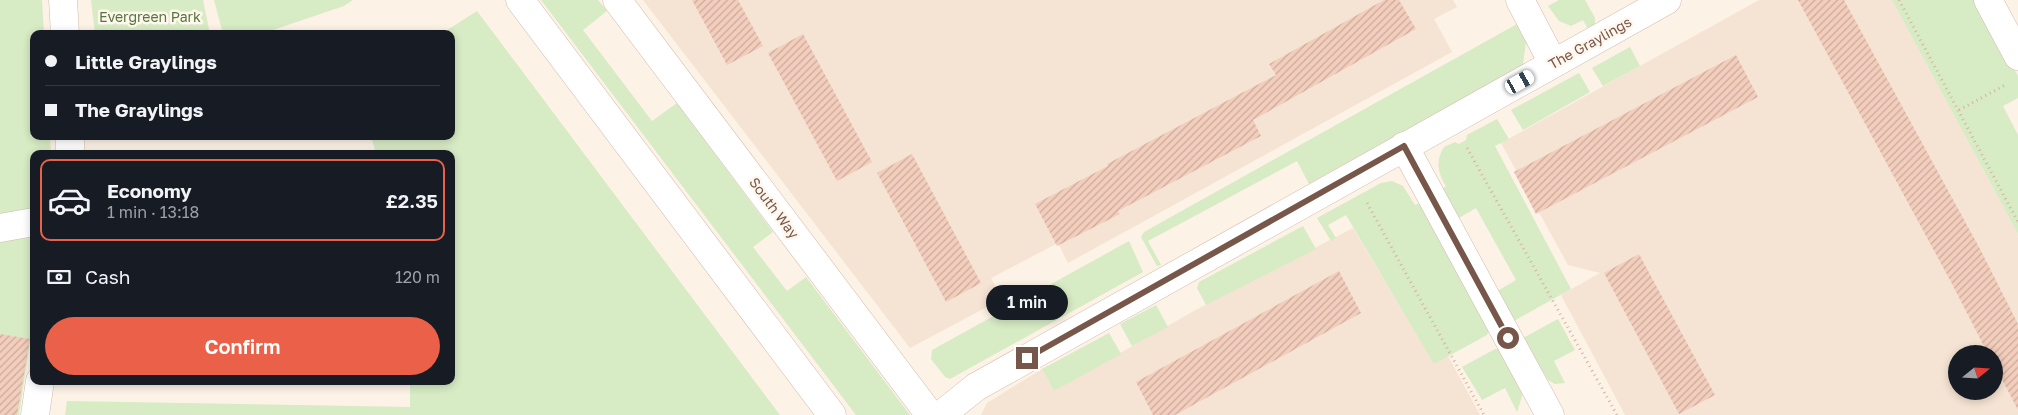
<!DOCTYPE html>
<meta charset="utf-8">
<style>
:root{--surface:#171b24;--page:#242831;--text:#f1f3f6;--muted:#9ea1a6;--line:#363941;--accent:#ea6048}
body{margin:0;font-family:"Golos Text",sans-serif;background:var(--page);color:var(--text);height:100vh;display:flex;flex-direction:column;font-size:19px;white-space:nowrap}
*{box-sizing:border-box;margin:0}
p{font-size:16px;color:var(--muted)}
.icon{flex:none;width:28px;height:28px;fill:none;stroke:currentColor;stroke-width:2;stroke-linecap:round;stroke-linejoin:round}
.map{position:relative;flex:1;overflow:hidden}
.side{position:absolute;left:30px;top:150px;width:425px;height:235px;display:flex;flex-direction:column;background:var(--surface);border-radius:10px;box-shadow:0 2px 8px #0003}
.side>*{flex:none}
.guide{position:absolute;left:30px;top:30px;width:425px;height:110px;border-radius:10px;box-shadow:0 2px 8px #0003;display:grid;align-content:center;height:110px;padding:0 15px;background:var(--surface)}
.needle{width:32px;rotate:72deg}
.buttons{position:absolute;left:1948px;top:345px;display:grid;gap:10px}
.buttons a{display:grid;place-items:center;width:55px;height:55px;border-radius:50%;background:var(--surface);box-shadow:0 2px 8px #0003;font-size:25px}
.end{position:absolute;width:22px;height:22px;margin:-11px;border:6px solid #77574a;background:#fff;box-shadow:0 0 0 2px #fff}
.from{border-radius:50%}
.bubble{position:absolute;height:35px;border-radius:18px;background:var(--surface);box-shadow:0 2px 8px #0003;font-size:16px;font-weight:600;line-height:35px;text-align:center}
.car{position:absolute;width:15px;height:30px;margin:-15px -8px;border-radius:6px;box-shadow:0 0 4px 1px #0007;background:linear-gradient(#fff 24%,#345 0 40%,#fff 0 76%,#345 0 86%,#fff 0)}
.guide b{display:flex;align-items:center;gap:18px;height:48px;font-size:19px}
.guide b+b{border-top:1px solid var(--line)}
.guide i{width:12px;height:12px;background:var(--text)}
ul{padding:9px 0 0;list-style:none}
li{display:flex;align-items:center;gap:15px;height:82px;margin:0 10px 8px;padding:0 5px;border:2px solid transparent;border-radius:10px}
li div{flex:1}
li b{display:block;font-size:19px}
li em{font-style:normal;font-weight:600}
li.current{border-color:var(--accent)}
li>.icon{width:45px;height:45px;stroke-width:1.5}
.pay{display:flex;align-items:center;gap:12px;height:55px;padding:0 15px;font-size:19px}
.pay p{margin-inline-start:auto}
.cta{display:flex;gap:10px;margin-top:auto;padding:10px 15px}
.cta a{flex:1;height:58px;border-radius:30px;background:var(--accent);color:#fff;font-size:20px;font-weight:600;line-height:58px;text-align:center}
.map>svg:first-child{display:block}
</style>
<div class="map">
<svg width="2018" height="415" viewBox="0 0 2018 415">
<defs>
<pattern id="building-hatch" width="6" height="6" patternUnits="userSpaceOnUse" patternTransform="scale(1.25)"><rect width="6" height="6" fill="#f3cebd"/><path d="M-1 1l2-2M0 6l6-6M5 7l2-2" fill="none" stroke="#caaa9c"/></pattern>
</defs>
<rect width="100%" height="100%" fill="#fdf2e6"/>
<g fill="#f5e4d4" fill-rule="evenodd">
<path d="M643,0H1453L1457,7L1434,19L1452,52L1068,263L1058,243L991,278L1002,299L910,348Z"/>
<path d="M1759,0H1892L2018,234V415H1625L1561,295L1600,273L1568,265L1501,143ZM1956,354H1994V391H1956Z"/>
<path d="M1353,228L1434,363L1448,356L1480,415H981L987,403L1042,369L1054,391L1192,312Z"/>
</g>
<g fill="#d7ebc4">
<path d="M0,0H42L44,34H34V136H50L51,154H34V315L19,415H0Z"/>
<path d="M91,0H203L210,34H95Z"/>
<path d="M214,0H353L344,6L261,34H223Z"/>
<path d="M541,0H598L607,11L583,30L652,121L677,103L773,232L753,247L787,291L806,277L910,415H856Z"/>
<path d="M1559,0H1585L1595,18V25L1588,29L1583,20L1571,26L1559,21L1548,6Z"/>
<path d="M1892,0H1976L2018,76V98L2003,106L2018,135V234Z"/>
<path d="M477,11L780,415H65L67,401L410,407V381H451V154H376L371,136H451V34H441Z"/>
<path d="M1517,24L1526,42L1523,64L1309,184L1297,161L1148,241L1161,265L1157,266L1141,237L1144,232Z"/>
<path d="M1630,47L1640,66L1603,86L1592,68Z"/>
<path d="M1579,73L1590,92L1523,130L1511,110Z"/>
<path d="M1497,119L1509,139L1495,146L1571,289L1512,322L1496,292L1516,280L1476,208L1457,219L1440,191L1446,186C1438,173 1435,161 1444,147L1455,142L1459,144L1466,140L1467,135Z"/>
<path d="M1392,181L1403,186L1415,205L1422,202L1491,327L1487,335L1434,364L1346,215L1328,225L1336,238L1331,241L1317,218L1381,183Z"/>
<path d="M1303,226L1316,249L1206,305L1197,288L1199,282Z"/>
<path d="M1129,241L1143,272L950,379L945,377L931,359L932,350Z"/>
<path d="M1156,305L1168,327L1132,346L1120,324Z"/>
<path d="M1558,319L1575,350L1554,361L1565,383L1555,384L1548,380L1523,338Z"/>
<path d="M1109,333L1121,354L1054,391L1042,369Z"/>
<path d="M1495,349H1504L1523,393L1517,412L1505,388L1482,400L1462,367Z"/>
</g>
<g fill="url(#building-hatch)">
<path d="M692,0H738L763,46L727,65Z"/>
<path d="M1384,0H1399L1416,29L1253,120L1261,136L1118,211L1120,214L1057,246L1035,204L1108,166L1107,164L1276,75L1269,64Z"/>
<path d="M1798,0H1844L1980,249L2018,324V410L1994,364V354H1988L1951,282Z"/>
<path d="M803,34L872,162L837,181L768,53Z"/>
<path d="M1736,55L1758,97L1536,214L1514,172Z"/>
<path d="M912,154L981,283L946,302L877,173Z"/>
<path d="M1639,254L1715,395L1679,414L1604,273Z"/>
<path d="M1339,271L1361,313L1175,415H1153L1136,382Z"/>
<path d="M0,334L30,339L17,415H0Z"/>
</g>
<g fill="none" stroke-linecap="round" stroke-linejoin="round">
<g stroke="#d1bbae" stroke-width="29">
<g id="minor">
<path d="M63,0L65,34"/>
<path d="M520,0L832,415"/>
<path d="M617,0L930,415"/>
<path d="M1520,0L1553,63"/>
<path d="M1988,0L2018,56"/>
<path d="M70,136V154"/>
<path d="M1404,146L1550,415"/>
<path d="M0,228L34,222"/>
<path d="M35,415L40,381"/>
<path d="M941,415L976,387L1667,0"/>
</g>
</g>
<g stroke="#d8b1a0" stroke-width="3" stroke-dasharray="1 4" stroke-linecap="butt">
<path d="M1899,0L2018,222"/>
<path d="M1959,110L2005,85"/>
<path d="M1467,148L1617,415"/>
<path d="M1367,203L1484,415"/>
</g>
<use href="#minor" stroke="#fff" stroke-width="28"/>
</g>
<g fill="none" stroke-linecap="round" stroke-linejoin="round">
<path stroke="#77574a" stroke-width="6" d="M1027,358L1404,146L1508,338"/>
</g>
<g text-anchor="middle" stroke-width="5" stroke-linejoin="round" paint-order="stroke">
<g font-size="14" fill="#53783f" stroke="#fff7ed">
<text x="150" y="22">Evergreen Park</text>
</g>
<g font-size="14" fill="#77574a" stroke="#fff7ed">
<text transform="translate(1590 43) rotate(-29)" y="5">The Graylings</text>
<text transform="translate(774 208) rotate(53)" y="5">South Way</text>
</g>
</g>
</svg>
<div class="buttons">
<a><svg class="needle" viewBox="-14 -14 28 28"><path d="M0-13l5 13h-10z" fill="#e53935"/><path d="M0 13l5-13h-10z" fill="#9ea1a6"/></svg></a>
</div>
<i class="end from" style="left:1508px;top:338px"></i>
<i class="end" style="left:1027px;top:358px"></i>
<div class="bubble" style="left:986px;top:285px;width:82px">1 min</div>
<i class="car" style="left:1520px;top:82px;rotate:61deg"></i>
<div class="guide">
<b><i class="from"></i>Little Graylings</b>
<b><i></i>The Graylings</b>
</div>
<section class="side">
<ul>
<li class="current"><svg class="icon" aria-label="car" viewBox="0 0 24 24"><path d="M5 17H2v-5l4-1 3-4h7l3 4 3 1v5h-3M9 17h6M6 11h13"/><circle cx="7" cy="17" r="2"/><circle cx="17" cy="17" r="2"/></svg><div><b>Economy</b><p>1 min · 13:18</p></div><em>£2.35</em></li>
</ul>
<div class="pay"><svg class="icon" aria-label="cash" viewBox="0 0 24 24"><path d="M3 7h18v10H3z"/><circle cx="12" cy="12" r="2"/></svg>Cash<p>120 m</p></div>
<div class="cta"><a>Confirm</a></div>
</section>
</div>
